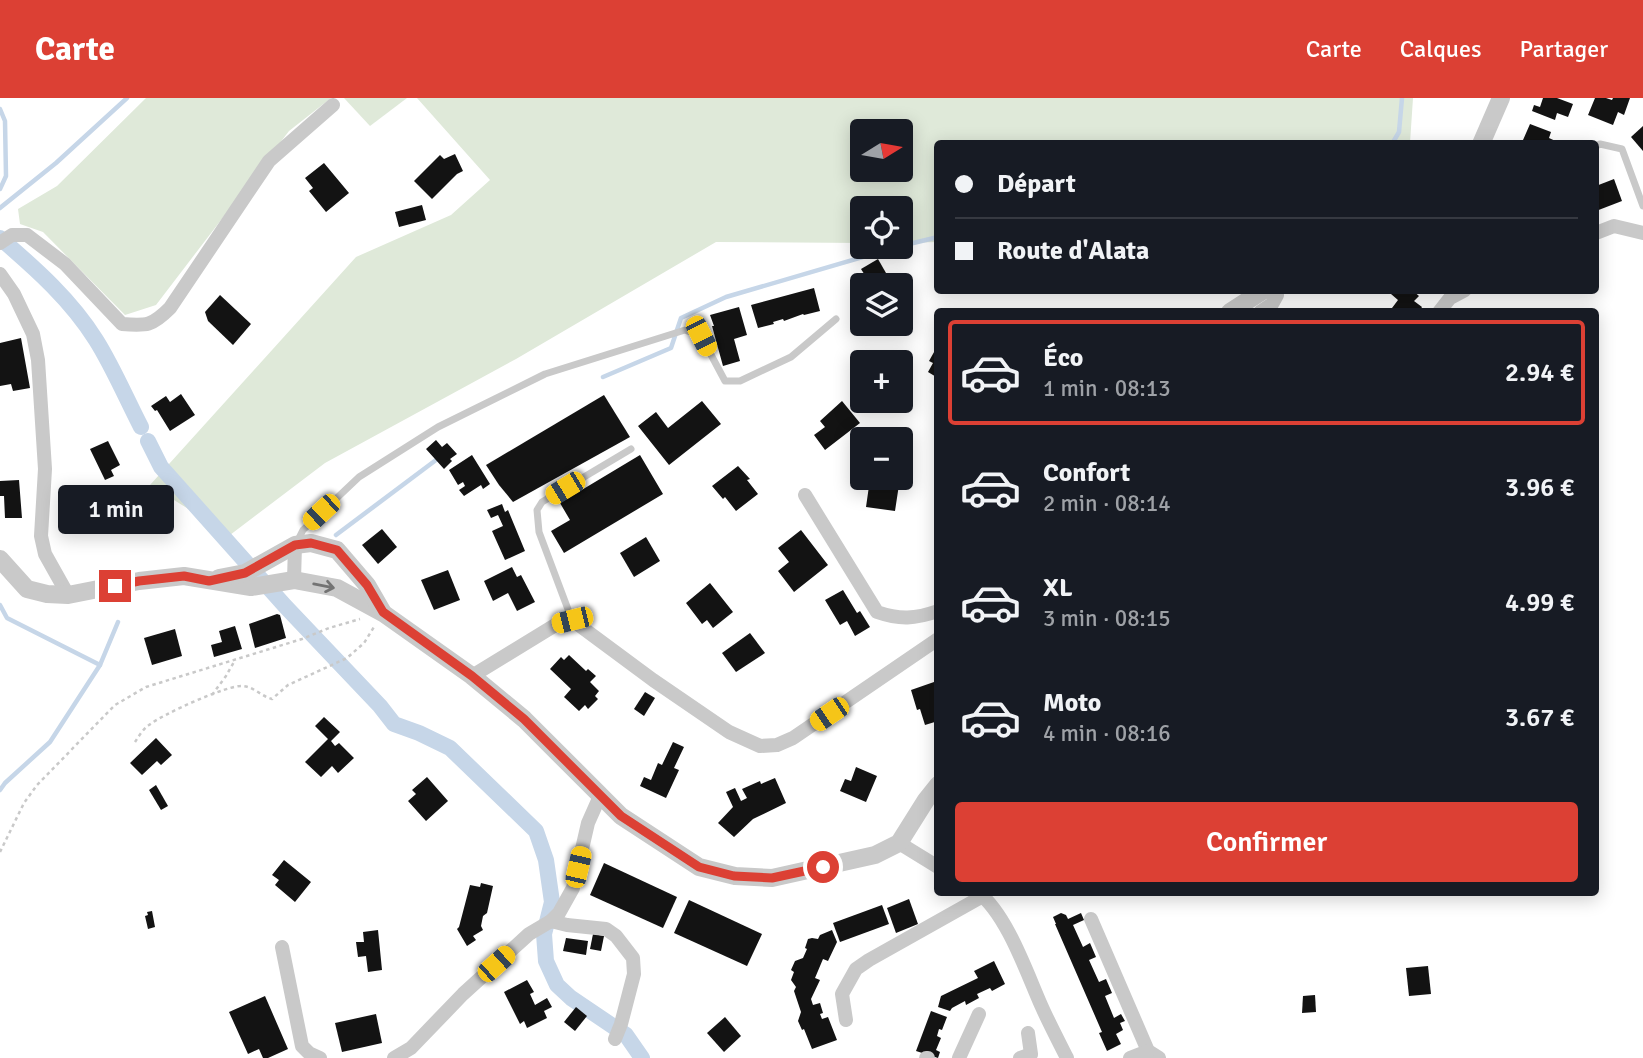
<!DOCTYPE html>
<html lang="fr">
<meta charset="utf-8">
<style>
:root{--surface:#171b24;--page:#20242c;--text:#f1f3f6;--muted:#9ea1a6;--line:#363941;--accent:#dc4034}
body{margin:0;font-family:Signika,sans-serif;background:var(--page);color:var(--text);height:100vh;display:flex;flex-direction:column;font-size:26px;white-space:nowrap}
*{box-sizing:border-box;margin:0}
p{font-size:23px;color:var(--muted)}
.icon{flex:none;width:38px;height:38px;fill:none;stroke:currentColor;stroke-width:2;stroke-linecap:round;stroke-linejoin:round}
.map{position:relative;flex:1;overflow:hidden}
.drawer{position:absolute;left:934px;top:210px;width:665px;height:588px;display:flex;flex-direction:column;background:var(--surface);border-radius:7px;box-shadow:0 4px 18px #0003}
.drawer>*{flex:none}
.top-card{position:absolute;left:934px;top:42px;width:665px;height:154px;border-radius:7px;box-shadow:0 4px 18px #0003;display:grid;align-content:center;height:154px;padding:0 21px;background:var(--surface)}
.needle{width:46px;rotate:79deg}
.controls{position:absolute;left:850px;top:21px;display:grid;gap:14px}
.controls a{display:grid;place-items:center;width:63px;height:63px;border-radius:7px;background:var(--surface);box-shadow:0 4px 18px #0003;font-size:35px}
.end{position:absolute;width:32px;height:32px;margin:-16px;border:9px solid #dc4034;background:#fff;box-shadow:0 0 0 4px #fff}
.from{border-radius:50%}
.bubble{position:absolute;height:49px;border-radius:7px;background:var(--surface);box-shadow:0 4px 18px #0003;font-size:23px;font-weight:600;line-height:49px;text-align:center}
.car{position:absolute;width:21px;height:42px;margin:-21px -10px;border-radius:9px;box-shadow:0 0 5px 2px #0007;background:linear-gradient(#f5c518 24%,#345 0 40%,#f5c518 0 76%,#345 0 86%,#f5c518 0)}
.top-card b{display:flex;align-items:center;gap:24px;height:66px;font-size:26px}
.top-card b+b{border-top:2px solid var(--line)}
.top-card i{width:18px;height:18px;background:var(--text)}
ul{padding:12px 0 0;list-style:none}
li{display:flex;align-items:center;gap:21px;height:105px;margin:0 14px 10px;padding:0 7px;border:4px solid transparent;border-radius:7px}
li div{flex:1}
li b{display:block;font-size:26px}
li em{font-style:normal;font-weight:600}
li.active{border-color:var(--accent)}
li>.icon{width:63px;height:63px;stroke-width:1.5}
.cta{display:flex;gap:14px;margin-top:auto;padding:14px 21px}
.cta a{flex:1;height:80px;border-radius:7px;background:var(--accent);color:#fff;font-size:28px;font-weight:600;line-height:80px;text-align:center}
header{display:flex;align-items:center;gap:42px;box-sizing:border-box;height:98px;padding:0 35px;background:var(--accent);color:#fff}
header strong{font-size:33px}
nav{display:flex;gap:38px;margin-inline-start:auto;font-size:24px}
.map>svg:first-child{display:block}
</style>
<header>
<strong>Carte</strong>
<nav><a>Carte</a><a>Calques</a><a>Partager</a></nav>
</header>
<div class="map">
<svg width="1643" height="960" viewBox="0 0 1643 960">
<rect width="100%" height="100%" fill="#fff"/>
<g fill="#dfe9d9" fill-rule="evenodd">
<path d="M146,0H331L289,33L156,207L125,217L43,134L20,126L18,111L57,88Z"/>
<path d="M344,0H407L370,28Z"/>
<path d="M417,0H1413L1410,45L938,46V144L901,145V110H863V145L716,144L516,261L325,365L230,437L150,387L356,159L451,117L490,82ZM863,33H901V72H863Z"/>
</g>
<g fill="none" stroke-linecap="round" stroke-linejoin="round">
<g stroke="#c6d6e8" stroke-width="4.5">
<path d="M0,11L5,23L6,78L0,91"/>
<path d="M1392,46L1399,34L1402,0"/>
<path d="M0,110L56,65L127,0"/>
<path d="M901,148L938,139"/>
<path d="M603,279L671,250L681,220L726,199L897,149"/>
<path d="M336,437L436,362"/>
<path d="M0,507L7,520L100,567"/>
<path d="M0,692L5,685L50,644L100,567L118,524"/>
</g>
<g stroke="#c6d6e8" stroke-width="16">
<path d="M0,140C36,171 71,202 96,242C113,269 126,300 141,329"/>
<path d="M148,343L161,369L285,508L380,608L394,626L419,635L450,650L536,733L546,762L552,804L544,836L546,863L557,887L571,900L626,937L642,960"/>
</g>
</g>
<g fill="#131313">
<path d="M1543,0H1557L1573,6L1568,19L1557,15L1555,22L1532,13L1534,7L1540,9Z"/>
<path d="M1595,0H1606L1612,2L1613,0H1630L1624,17L1618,14L1613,27L1588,17Z"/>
<path d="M1530,26L1551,34L1549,40L1562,46H1532L1523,42Z"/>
<path d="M1643,28V53L1631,39Z"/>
<path d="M455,56L463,73L457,76L432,101L414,83L440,57L444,61Z"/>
<path d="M324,65L349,95L326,114L309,93L313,90L305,80Z"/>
<path d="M1614,81L1622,103L1596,113V88Z"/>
<path d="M422,107L426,122L399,129L395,114Z"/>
<path d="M878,161L890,182L881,187H871L861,171Z"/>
<path d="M814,190L820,213L804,217L803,216L784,223L783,221L773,224L774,226L758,230L751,207Z"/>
<path d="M1394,192H1412L1419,198L1414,203L1422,209L1419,214H1389L1398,202L1391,196Z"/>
<path d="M220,197L251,226L233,247L208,223L205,214Z"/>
<path d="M739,209L747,237L734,241L740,263L723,268L712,228H714L710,217Z"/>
<path d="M21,240L30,290L13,293L11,286L0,288V245Z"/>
<path d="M938,247V280L928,274L933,265L929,263Z"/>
<path d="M181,296L195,317L170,333L157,312L155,313L151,308L166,298L170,304Z"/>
<path d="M604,297L630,339L513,404L499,387L486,367Z"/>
<path d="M702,303L721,326L669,367L638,328L656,314L668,330Z"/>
<path d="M842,303L860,325L825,352L814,337L825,329L820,323Z"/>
<path d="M436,342L442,349L447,345L457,356L450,361L452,363L444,371L426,351Z"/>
<path d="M108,343L120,367L111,372L114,378L105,382L90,351Z"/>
<path d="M472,357L490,386L483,391L481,387L464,398L459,392L465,388L463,384L458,387L449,372Z"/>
<path d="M640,357L663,396L564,455L551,433L570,422L560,405Z"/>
<path d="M738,368L750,381L747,382L758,396L736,413L725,399L723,401L712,388Z"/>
<path d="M873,380H900L895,413L866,409L869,388H872Z"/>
<path d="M19,382L22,420H5L4,398H0V383Z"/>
<path d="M502,406L505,414L508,412L525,453L505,462L492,433L503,428L498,417L491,420L487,412Z"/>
<path d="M382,431L397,449L378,466L362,447Z"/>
<path d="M801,432L828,467L794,494L778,473L789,464L778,450Z"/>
<path d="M646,439L660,463L634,479L620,455Z"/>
<path d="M512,469L517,479L521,477L535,504L517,513L508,495L493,503L484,483Z"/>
<path d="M448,472L460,502L434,512L421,482Z"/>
<path d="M710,485L733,514L713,530L707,522L702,526L686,505Z"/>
<path d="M843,492L857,515L860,513L870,529L855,538L847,523L840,527L825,502Z"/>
<path d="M277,516L280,517L286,540L255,550L249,526Z"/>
<path d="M235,528L242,551L214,559L211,547L222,544L219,533Z"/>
<path d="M175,531L182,558L152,567L144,540Z"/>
<path d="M750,535L765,555L736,574L722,555Z"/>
<path d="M569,557L586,573L588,571L596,578L590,584L599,593L595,598L598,601L588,611L585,607L579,613L564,599L571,591L550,571L561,559L564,562Z"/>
<path d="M934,584L938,596V623L925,627L920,611L917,612L911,592Z"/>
<path d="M645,594L655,600L644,618L634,611Z"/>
<path d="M324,619L340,634L331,643L335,648L339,645L354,660L338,675L332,668L321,679L305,664L328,641L315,628Z"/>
<path d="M156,640L172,657L161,667L157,663L142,677L130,665Z"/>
<path d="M673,644L684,649L674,670L679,672L666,700L640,688L644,679L651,682L658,665L662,667Z"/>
<path d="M856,669L877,678L866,704L840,693L845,681L851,683Z"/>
<path d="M427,679L448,703L426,723L408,703L416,696L412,692Z"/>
<path d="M775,680L786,705L753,721L734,739L718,725L733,709L726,694L735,690L741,703L747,700L742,691L760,683L761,686Z"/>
<path d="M156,687L168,708L161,712L149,692Z"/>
<path d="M284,762L311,784L295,804L275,787L279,782L272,777Z"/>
<path d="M604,765L677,799L663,830L590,797Z"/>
<path d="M481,785L493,788L487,815L483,818L481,828L483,832L473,838L476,842L467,848L457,831L459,829L470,787L480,789Z"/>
<path d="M909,801L918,826L896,835L887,810Z"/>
<path d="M689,802L762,836L747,868L674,835Z"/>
<path d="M882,807L889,826L840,844L833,825Z"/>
<path d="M152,813L155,829L148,831L145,818L148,817L147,814Z"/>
<path d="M1061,815L1066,817L1068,821L1081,815L1084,822L1073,827L1083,849L1090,845L1096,859L1089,862L1099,884L1106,881L1112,895L1105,898L1114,920L1121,916L1125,923L1120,925L1123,932L1116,936L1121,946L1107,953L1099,935L1102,934L1055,826H1056L1053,819Z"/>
<path d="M378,832L382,872L368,874L366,858L358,859L356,844H364L363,834Z"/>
<path d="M832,832L837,844L828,863L823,861L815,880L820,882L811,901L813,907L820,905L823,915L820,916L822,921L828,919L837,942L812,951L804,931L802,932L798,923L801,914L794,893L796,889L791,882L794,874L791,872L795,863L803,860L807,851L805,850L808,841L812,840L818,841L820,837Z"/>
<path d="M593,836L604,838L601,853L590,851Z"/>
<path d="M566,840L588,843L586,857L563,853Z"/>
<path d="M994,863L1005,886L992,893L990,890L977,896L979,900L966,907L965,903L952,910L950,913L938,909L941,898L978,880L974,873Z"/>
<path d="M1428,868L1431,896L1409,898L1406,870Z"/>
<path d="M527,882L534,894L530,896L535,907L547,900L552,909L544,913L547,920L527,930L524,923L520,926L504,894Z"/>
<path d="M1315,897L1316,914L1302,915L1303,898Z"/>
<path d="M265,898L288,951L268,960H263L259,951L248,956L229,914Z"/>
<path d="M576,909L587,918L575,933L564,924Z"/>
<path d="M931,913L947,919L942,932L939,931L937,938L941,940L936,952L940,954L938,960L916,953Z"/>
<path d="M376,916L382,945L342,954L335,925Z"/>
<path d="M725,919L741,938L724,954L707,935Z"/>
</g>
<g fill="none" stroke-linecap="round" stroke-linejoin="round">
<g stroke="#c9c9c9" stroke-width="2.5" stroke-dasharray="3.5 3.5" stroke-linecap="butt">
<path d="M212,597L226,578L235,562"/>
<path d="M135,644C139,638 143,631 149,627C161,617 229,586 243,588C254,589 261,598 272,601L288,587L347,560L364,545L374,529"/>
<path d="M0,754L24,705L37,687L115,607L146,589L302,541L329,530L360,521"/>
</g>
<g stroke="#c9c9c9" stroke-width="7">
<path d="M1596,48L1600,46L1622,51L1643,108"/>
<path d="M297,444L303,432L359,379L438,329L545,276L685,232L701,238L725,283H740L791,259L836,221"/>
<path d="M572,522L539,434L537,412L542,404L631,351"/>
</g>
<g stroke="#c9c9c9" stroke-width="14">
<path d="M1596,135L1614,128L1643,135"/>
<path d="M0,145L12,137H27L65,166L122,226C147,228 152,228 170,210L269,63L333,7"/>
<path d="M0,176L14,196L33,236L38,262L45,371L41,438L45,456L68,497"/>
<path d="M1260,214L1272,206L1277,197L1275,192"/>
<path d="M1439,214L1450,200L1465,192"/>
<path d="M805,397L877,514C900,522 915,521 938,513"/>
<path d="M294,482L295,447"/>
<path d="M472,578L557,526L572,522L653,582L729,634L760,648L777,647L793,640L938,541"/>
<path d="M899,745L938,769"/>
<path d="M978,794C1007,817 1026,873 1041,907C1049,925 1058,942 1067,960"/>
<path d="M1091,821L1148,953L1159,960"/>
<path d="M551,823L567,827L606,831L616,838L633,860L634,876L621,926L615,941"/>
<path d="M282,849L302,948L309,955L320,960"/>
<path d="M846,922L842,896L856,871L869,862L983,798"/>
<path d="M394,960L411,950L463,896L529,836L551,823L559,815L573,790L588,725L600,698"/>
<path d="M926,960H928"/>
<path d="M959,960L979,916"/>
<path d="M1020,960L1031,956L1028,935"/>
<path d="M1130,960L1148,953"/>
</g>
<g stroke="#c9c9c9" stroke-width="18">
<path d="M1481,46L1501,0"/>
<path d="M1230,214L1264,192"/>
<path d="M0,461L27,491L47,496L68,497L139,483L184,478L251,489L294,482L337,490L383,515L472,578L524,621L621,718L699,769L735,778L772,780L875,757L899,745L926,702L938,687"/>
<path d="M219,480L245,475L295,447L311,445L337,452L367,487L382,513"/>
</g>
</g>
<defs><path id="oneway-shaft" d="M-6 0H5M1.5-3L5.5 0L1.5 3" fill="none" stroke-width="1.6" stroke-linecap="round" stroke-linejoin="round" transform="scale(1.75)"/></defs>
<use stroke="#737373" href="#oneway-shaft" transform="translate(324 488) rotate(11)"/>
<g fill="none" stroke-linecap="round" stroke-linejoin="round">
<path stroke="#dc4034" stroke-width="9" d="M115,488L139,483L184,478L209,483L245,475L295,447L311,445L337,452L367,487L383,514L472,578L524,621L621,718L699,769L734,778L772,780L823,769"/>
</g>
</svg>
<div class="controls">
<a><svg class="needle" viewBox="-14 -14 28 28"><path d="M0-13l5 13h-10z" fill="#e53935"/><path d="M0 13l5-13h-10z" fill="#9ea1a6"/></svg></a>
<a><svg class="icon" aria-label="locate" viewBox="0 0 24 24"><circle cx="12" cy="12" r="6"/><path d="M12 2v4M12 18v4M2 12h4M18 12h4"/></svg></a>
<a><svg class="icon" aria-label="layers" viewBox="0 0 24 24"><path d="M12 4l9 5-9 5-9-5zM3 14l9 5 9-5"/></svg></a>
<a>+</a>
<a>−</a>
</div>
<i class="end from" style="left:823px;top:769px"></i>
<i class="end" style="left:115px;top:488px"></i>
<div class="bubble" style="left:58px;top:387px;width:116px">1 min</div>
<i class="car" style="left:701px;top:238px;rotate:153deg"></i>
<i class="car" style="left:565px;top:390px;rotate:239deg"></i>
<i class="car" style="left:321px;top:414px;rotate:227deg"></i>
<i class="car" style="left:572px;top:522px;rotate:256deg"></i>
<i class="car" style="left:829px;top:616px;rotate:236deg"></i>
<i class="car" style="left:578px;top:769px;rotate:13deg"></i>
<i class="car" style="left:496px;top:866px;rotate:48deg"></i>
<div class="top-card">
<b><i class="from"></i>Départ</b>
<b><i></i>Route d'Alata</b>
</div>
<section class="drawer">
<ul>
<li class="active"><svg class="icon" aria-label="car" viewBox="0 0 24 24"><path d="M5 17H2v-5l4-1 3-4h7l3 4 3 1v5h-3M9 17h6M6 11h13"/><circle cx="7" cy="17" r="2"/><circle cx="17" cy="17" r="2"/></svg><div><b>Éco</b><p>1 min · 08:13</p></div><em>2.94 €</em></li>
<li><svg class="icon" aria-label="car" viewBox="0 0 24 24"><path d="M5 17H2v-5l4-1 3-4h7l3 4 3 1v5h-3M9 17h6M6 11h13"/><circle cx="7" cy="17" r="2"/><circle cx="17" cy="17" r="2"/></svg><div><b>Confort</b><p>2 min · 08:14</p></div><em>3.96 €</em></li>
<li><svg class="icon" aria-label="car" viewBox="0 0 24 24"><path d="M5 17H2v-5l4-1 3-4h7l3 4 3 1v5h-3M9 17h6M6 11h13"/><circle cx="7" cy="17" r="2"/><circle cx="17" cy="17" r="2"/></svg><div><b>XL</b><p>3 min · 08:15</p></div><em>4.99 €</em></li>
<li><svg class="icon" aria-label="car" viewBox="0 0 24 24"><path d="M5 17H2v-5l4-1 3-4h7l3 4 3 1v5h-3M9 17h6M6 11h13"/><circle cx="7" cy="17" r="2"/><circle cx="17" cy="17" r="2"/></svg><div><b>Moto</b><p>4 min · 08:16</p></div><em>3.67 €</em></li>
</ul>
<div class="cta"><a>Confirmer</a></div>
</section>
</div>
